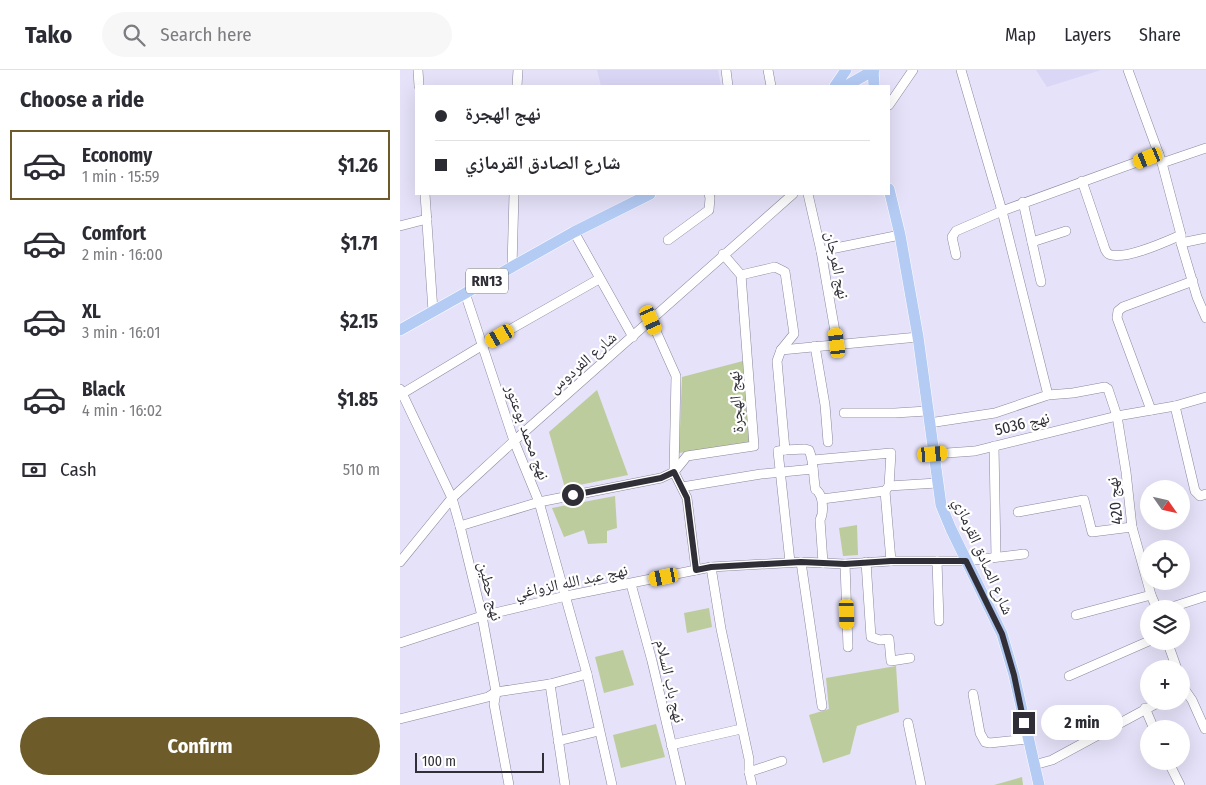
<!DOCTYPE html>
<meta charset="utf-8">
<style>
:root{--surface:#fff;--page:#f7f7f7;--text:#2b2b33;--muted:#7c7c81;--line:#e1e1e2;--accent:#6d5b29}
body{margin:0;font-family:"Fira Sans Condensed","Noto Naskh Arabic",sans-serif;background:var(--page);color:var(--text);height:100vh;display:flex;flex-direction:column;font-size:19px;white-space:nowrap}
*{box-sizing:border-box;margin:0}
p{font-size:16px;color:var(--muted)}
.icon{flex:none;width:28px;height:28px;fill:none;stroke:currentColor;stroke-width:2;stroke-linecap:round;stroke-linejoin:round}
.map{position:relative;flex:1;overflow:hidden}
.panel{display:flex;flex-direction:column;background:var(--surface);width:400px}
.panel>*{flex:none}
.hud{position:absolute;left:15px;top:15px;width:475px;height:110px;border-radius:0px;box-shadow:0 5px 20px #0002;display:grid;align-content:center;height:110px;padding:0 20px;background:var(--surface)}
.needle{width:32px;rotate:124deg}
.fabs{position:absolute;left:740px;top:410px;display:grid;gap:10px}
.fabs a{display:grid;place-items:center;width:50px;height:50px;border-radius:50%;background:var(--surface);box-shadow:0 5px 20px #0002;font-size:25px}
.scale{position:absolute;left:15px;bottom:12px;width:129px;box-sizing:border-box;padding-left:5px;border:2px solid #302e37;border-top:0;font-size:14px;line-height:18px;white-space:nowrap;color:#302e37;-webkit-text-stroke:4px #fff;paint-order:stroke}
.end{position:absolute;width:22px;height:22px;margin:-11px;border:6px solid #302e37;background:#fff;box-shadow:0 0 0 2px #fff}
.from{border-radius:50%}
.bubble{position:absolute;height:35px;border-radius:18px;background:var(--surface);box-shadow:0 5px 20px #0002;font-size:16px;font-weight:700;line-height:35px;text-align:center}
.car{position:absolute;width:15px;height:30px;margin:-15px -8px;border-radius:6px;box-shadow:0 0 4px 1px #0007;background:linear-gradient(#f5c518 24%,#345 0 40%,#f5c518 0 76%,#345 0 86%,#f5c518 0)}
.hud b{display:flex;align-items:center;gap:18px;height:48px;font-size:19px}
.hud b+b{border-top:1px solid var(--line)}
.hud i{width:12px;height:12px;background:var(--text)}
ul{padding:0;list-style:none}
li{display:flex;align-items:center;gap:15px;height:70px;margin:0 10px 8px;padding:0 10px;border:2px solid transparent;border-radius:0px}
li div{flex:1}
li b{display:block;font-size:19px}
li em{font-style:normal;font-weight:700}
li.on{border-color:var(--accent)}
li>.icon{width:45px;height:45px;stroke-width:1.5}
h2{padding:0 20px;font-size:22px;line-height:60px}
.pay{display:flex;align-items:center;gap:12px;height:55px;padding:0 20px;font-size:19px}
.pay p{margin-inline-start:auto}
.action{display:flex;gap:10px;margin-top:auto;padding:10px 20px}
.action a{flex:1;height:58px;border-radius:30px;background:var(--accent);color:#fff;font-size:20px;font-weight:700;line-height:58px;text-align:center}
header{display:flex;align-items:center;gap:30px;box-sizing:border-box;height:70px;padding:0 25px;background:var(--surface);border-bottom:1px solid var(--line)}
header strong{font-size:24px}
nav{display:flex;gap:28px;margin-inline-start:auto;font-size:18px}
.search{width:350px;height:45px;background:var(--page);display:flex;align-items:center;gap:12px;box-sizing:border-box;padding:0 18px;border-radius:28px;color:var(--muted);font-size:19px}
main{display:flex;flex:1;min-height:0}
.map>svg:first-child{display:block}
</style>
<header>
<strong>Tako</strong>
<div class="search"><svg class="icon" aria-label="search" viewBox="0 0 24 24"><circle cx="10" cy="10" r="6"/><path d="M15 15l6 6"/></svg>Search here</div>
<nav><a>Map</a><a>Layers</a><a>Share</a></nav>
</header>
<main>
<section class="panel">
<h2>Choose a ride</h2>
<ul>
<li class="on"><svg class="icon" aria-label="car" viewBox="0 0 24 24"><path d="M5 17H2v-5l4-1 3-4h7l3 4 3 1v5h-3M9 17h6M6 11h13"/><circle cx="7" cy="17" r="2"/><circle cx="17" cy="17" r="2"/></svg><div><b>Economy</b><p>1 min · 15:59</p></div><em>$1.26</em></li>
<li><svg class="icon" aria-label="car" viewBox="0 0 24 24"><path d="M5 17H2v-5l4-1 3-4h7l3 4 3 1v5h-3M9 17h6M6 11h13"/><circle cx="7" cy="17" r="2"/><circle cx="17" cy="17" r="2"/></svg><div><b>Comfort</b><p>2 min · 16:00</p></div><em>$1.71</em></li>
<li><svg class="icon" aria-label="car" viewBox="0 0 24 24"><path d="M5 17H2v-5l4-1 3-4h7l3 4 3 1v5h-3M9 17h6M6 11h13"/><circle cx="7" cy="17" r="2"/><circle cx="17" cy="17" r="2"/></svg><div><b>XL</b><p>3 min · 16:01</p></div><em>$2.15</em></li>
<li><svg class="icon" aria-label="car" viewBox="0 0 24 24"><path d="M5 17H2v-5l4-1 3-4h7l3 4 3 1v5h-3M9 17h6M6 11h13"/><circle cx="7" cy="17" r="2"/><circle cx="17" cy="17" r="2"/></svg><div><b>Black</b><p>4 min · 16:02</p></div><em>$1.85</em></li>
</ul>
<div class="pay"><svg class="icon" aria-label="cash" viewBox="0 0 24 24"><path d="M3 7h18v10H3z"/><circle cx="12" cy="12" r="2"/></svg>Cash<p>510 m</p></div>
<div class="action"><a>Confirm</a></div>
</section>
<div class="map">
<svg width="806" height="715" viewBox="0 0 806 715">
<rect width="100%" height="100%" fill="#e5e2f9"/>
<g fill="#dad6f5">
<path d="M197,0H318L321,16H201Z"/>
<path d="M636,0H701L647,17Z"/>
</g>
<g fill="#bdcc9c">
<path d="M343,291L350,372L279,383L282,307Z"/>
<path d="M197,320L228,405L165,418L149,362Z"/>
<path d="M215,426L217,458L207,461V473L188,474L184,460L164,467L152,438Z"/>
<path d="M457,455L458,485L443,486L439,458Z"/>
<path d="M309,538L312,557L287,563L284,543Z"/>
<path d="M223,580L234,615L204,623L195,587Z"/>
<path d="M496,596L499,642L457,656L450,684L423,693L409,645L429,639L426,608Z"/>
<path d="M256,654L265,687L221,698L213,665Z"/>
<path d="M622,707L623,715H594Z"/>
</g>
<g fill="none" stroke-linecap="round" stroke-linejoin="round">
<g stroke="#8b889d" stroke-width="10">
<g id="minor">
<path d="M18,0L19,16"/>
<path d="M326,0L328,16"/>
<path d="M368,0L371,16"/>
<path d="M561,0L602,141L648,325"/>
<path d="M728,0L762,93L781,165V173L797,227L806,248"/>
<path d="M117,16L118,0"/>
<path d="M489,35L513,0"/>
<path d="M762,93L806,78"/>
<path d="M682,111L704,176C705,180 707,184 711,185C728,189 765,172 781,165"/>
<path d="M25,124L33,241"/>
<path d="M408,124L421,181L437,273"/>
<path d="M623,132L641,212"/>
<path d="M0,156L27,149"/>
<path d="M174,162L233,267"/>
<path d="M268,170L309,140L310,128L309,124"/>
<path d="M632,172L666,161"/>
<path d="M781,173L806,168"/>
<path d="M421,181L500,165"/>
<path d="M556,185L552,167L556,161L602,141L759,84"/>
<path d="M112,197L114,124"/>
<path d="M341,205L375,197L385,202L394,264L381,280L377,291L385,380L405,379L409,380C414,392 413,403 415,416C416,423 415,417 419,423C423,429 424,443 420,450L423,493"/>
<path d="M65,223L114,371L139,432L187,604L212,715"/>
<path d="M251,250L276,306L274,402L287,428L296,500"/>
<path d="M415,276L425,335L428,372"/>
<path d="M381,280L518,267"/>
<path d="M0,319L52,428L60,456L82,546L96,622L94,634L109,715"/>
<path d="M0,325L83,275L199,209"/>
<path d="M775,336L795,421L800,426L806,424"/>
<path d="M751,340L717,248L718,241L723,237L793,211"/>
<path d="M444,343H495L527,341"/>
<path d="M529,353L595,343L648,325L673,323L705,317L708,319L717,346L726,402L732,457L751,525L757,539"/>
<path d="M594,376L596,487"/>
<path d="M385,380L378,381L390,492"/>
<path d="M533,384L575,381L717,346L775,336L806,327"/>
<path d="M413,390L491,383L489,416"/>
<path d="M282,417L361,404L413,399"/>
<path d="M485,421L491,491"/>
<path d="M422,429L485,421L489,416L537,413"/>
<path d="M618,442L684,430L692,462L732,457"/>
<path d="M60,456L139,432L261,408L274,402L287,386L354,376L341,205L323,184"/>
<path d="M537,491L539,551"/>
<path d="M0,492L52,428L114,371L393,124"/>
<path d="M401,492L422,636"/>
<path d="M466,492L471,567L480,570L489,569L491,591L510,588"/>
<path d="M445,494L448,577"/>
<path d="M311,497L321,559L349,689V702L352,715"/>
<path d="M231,514L252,591L281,715"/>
<path d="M766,539L806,526"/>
<path d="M676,545L751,525"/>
<path d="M767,571L777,599"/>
<path d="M0,573L82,546L166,526L311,497L401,492L445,494L491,491H566L624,484"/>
<path d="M669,606L749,571"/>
<path d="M781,611L785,620L781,622"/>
<path d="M150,614L165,715"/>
<path d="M785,620L792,630L805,659"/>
<path d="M573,624L580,663L585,672L590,673L628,669"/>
<path d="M745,638L754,659"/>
<path d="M0,649L88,627L96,622L150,614L187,604"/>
<path d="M508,653L521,715"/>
<path d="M158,671L199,661"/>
<path d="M271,675L341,659"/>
<path d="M768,691L780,715"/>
<path d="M634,695L652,690L761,631"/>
<path d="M349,702L382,691"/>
</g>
</g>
<g stroke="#fff" stroke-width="12">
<g id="major">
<path d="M473,0L474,16"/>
<path d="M435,16L446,0"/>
<path d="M446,16L474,0"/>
<path d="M489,119L500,165L518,267L541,435L551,459L602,564L614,605L639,715"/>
<path d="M0,260L174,162L250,124"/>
</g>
</g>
<use href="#minor" stroke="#fff" stroke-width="9"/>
<use href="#major" stroke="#b4cbf4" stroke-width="11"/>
</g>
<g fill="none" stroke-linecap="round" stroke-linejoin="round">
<path stroke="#302e37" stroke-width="6" d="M173,425L261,408L274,402L287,428L296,500L311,497L401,492L445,494L491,491H566L602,564L614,605L624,653"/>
</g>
<g text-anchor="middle" stroke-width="4.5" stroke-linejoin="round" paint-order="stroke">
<rect fill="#fff" stroke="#6e6d73" stroke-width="1" x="66" y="198.5" width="42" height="25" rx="4"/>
<g font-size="15" font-weight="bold" fill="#302e37">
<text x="87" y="216">RN13</text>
</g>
<g font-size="16" fill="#302e37" stroke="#fff">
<text transform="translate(438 195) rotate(79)" y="6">نهج المرجان</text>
<text transform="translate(182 292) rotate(-41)" y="6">شارع الفردوس</text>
<text transform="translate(335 332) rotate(-94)" y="6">نهج الهجرة</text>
<text transform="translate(622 353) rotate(-14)" y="6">نهج 5036</text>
<text transform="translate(128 362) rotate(70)" y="6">نهج محمد بوعتور</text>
<text transform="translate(714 431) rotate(-97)" y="6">نهج 420</text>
<text transform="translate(584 486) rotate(66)" y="6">شارع الصادق القرمازي</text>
<text transform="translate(171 511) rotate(-12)" y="6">نهج عبد الله الزواغي</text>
<text transform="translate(91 521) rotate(77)" y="6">نهج حطين</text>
<text transform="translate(271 611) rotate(77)" y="6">نهج باب السلام</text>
</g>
</g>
</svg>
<div class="fabs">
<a><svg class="needle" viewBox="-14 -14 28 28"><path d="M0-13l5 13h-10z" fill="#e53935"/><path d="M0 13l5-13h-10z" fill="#7c7c81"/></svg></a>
<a><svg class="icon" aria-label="locate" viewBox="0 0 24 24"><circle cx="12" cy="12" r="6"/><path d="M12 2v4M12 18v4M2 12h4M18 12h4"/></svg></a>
<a><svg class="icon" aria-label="layers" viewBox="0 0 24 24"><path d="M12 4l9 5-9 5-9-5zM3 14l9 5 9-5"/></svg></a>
<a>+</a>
<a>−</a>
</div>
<div class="scale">100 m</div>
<i class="end from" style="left:173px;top:425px"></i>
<i class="end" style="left:624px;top:653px"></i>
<div class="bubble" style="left:641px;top:635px;width:82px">2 min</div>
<i class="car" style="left:748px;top:88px;rotate:248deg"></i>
<i class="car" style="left:251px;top:250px;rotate:156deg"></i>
<i class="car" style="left:100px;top:266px;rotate:240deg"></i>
<i class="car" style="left:437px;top:273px;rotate:353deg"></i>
<i class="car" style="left:533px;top:384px;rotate:86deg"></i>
<i class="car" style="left:264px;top:507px;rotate:258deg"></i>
<i class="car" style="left:447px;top:544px;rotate:178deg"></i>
<div class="hud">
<b><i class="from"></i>نهج الهجرة</b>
<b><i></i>شارع الصادق القرمازي</b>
</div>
</div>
</main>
